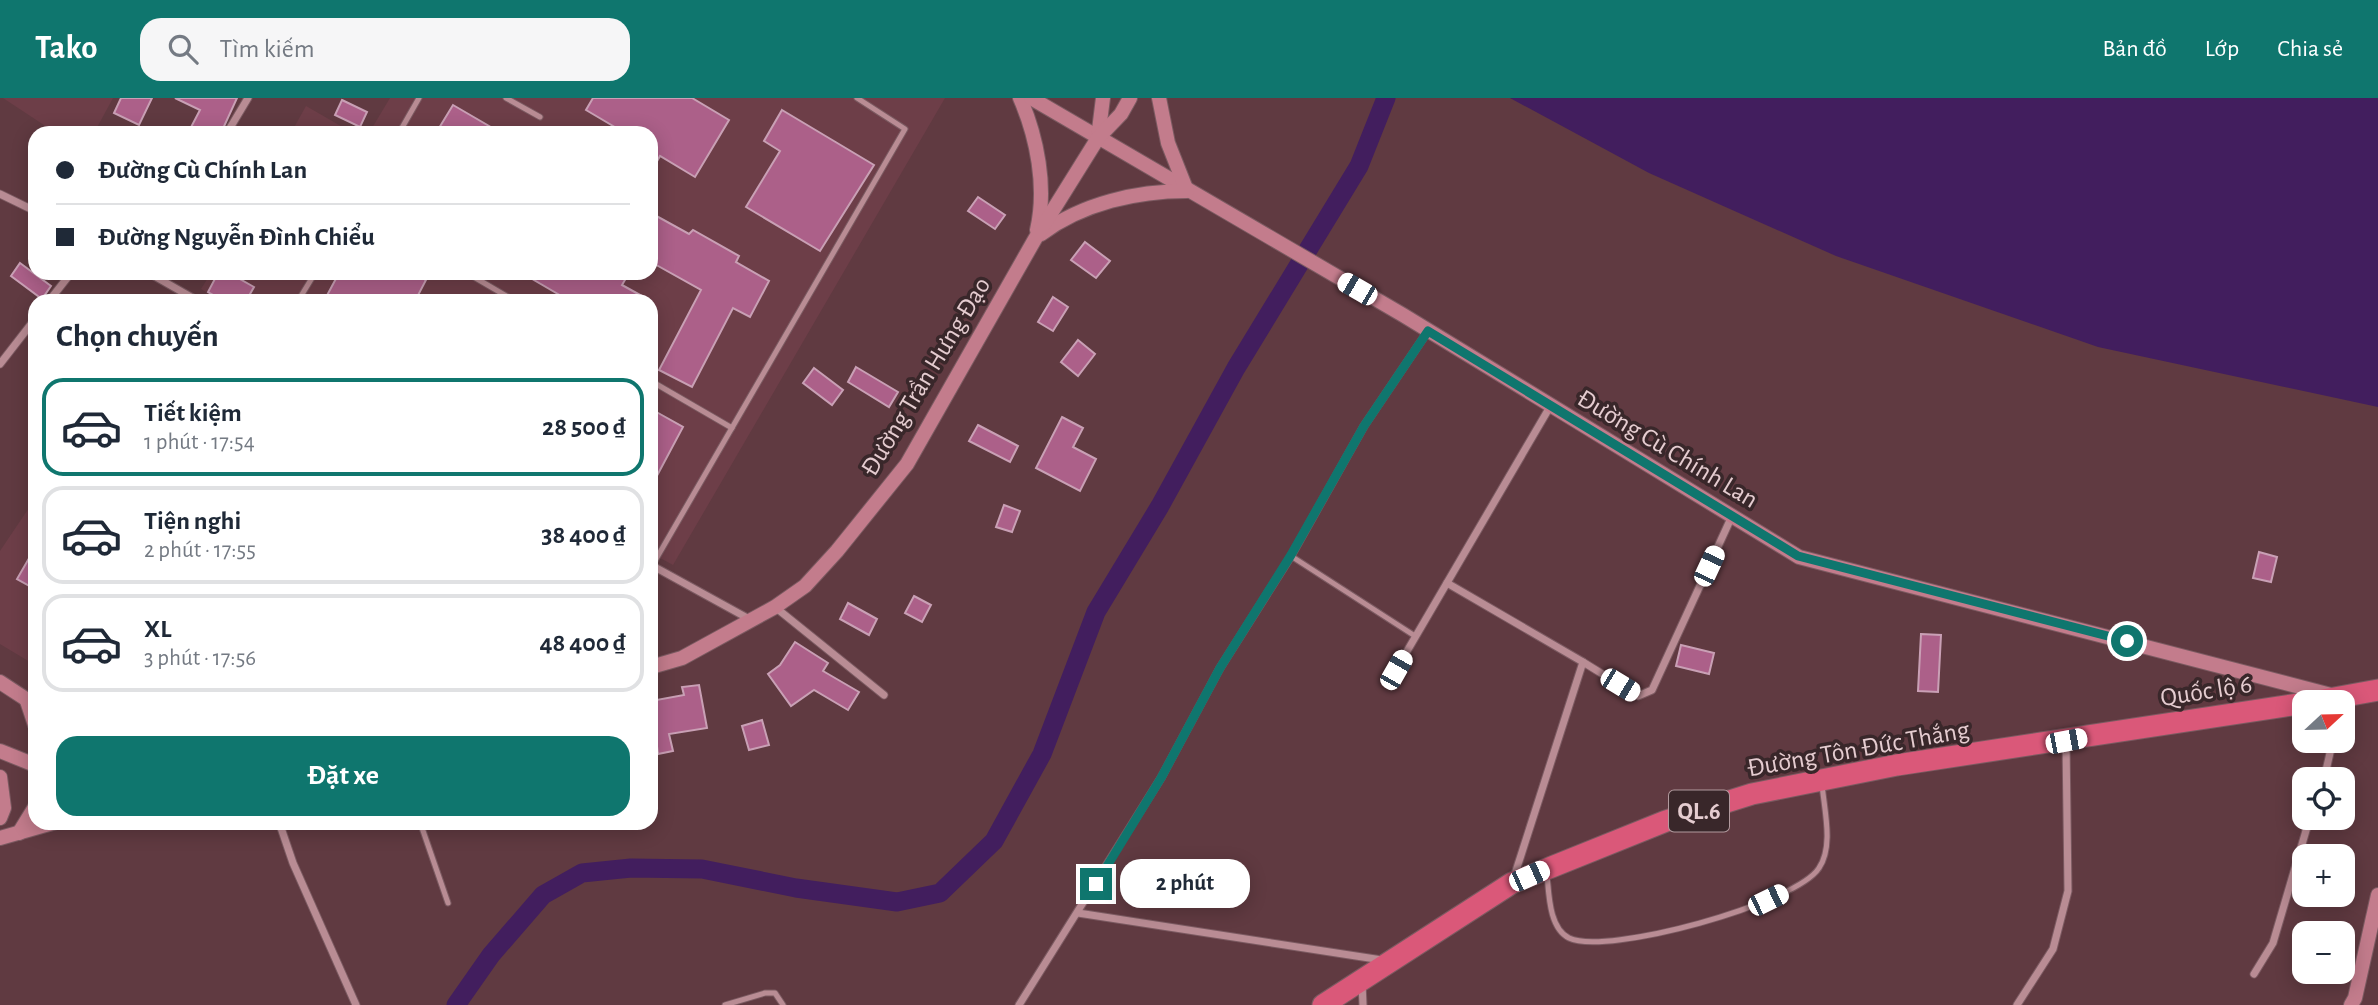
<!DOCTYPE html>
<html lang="vi">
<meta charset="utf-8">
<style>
:root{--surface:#fff;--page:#f6f6f7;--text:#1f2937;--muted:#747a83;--line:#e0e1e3;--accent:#0f766e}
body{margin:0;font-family:"Alegreya Sans",sans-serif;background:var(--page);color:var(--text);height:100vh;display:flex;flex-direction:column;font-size:26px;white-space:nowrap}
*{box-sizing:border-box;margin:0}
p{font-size:23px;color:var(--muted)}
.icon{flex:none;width:38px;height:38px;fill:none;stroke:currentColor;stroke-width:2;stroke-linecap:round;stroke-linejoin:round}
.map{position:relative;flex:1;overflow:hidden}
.sheet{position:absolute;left:28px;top:196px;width:630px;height:536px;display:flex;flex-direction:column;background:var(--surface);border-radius:21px;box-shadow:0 4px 18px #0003}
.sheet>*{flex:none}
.guide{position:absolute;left:28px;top:28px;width:630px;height:154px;border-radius:21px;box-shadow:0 4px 18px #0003;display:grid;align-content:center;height:154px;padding:0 28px;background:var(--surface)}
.needle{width:46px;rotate:68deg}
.controls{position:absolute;left:2292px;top:592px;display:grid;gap:14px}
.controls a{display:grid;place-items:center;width:63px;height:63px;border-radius:14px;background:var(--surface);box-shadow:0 4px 18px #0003;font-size:35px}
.end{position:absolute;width:32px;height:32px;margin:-16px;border:9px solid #0f766e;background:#fff;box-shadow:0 0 0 4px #fff}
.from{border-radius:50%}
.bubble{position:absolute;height:49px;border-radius:21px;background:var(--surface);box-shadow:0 4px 18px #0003;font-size:23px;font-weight:700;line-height:49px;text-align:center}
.car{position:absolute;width:21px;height:42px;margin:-21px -10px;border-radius:9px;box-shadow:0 0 5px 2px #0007;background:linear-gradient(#fff 24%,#345 0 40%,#fff 0 76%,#345 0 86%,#fff 0)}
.guide b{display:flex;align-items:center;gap:24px;height:66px;font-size:26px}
.guide b+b{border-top:2px solid var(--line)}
.guide i{width:18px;height:18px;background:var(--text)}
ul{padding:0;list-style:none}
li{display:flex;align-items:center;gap:21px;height:98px;margin:0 14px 10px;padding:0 14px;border:4px solid var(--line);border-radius:21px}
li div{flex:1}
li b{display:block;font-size:26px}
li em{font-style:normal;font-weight:700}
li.active{border-color:var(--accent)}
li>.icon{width:63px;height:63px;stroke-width:1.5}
h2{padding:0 28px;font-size:32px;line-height:84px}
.action{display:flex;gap:14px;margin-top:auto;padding:14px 28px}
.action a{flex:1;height:80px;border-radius:21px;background:var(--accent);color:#fff;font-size:28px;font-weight:700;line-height:80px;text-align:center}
header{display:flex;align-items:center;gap:42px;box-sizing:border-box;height:98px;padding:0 35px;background:var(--accent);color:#fff}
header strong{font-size:33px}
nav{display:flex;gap:38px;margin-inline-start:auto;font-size:24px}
.search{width:490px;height:63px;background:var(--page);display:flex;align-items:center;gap:18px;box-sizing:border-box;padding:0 24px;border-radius:21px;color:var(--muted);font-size:26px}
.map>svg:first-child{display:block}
</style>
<header>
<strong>Tako</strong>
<div class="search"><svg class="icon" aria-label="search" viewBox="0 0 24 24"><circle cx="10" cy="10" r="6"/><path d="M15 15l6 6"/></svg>Tìm kiếm</div>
<nav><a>Bản đồ</a><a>Lớp</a><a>Chia sẻ</a></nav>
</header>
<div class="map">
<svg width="2378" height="907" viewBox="0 0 2378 907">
<rect width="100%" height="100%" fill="#603a41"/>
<g fill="#6d3e48">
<path d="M3,0H113L94,35H56Z"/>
<path d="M390,0H945L673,467L651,455V203H221L201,191L211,175H651V35H369Z"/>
<path d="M306,8L353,35H291Z"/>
<path d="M35,401V567L0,546V453Z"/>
</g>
<path fill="#421e5e" d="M1510,0H2378V309L2098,249L1836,158L1649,75Z"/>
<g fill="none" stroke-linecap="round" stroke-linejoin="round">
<path stroke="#421e5e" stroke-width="19" d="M456,907L491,857L543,797L582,775L631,770L702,771L796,790L897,804L940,795L994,743L1042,656L1096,514L1160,408L1236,270L1359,68L1386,0"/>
</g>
<g fill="#ac6089" stroke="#c9a0b5" stroke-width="2">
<path d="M121,0H152L139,27L114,15Z"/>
<path d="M175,0H237L221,35H188L200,12Z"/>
<path d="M593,0H692L729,22L695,79L660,58L651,74V35H625L586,12Z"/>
<path d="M342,2L367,14L360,29L335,17Z"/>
<path d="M453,7L501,35H436Z"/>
<path d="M782,12L874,67L820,153L746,109L780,53L764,43Z"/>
<path d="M978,99L1005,117L995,131L968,113Z"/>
<path d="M651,115L689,136L693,132L739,158L736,164L769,183L750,219L733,210L692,289L659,272L701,192L651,164Z"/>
<path d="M1085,144L1110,163L1096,180L1071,162Z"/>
<path d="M20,165L51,188L42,201L11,178Z"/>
<path d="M218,175H243L240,181L254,189L246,203H224L208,194Z"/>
<path d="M339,175H413L426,182L415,203H324Z"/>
<path d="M522,175H599L608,180L611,175H629L622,187L651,203H570Z"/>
<path d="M1053,199L1068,209L1053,233L1038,224Z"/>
<path d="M1078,242L1095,256L1078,278L1061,264Z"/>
<path d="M856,269L898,294L889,309L848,284Z"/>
<path d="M814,270L843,292L832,307L803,285Z"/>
<path d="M651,311L683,329L651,389Z"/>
<path d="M1062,319L1083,330L1073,349L1096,361L1080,393L1036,370Z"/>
<path d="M978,327L1018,348L1010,364L969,343Z"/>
<path d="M1004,407L1020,413L1012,434L996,429Z"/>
<path d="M35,450V491L17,481Z"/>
<path d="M2259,454L2277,459L2271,484L2253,480Z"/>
<path d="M914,498L931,507L922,524L905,515Z"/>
<path d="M848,505L877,521L869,537L840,521Z"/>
<path d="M1921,536L1941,537L1938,594L1918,593Z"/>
<path d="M795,544L828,565L823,573L859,594L848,612L814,592L791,608L768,576L780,567Z"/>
<path d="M1681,547L1714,555L1709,576L1676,568Z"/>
<path d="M699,587L707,630L669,636L673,653L658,656L651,603L684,597L682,589Z"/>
<path d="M762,622L769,647L749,652L742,628Z"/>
</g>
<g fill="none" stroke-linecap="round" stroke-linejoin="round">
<g stroke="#7b5a61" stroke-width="7">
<g id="lane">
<path d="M506,0L540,19"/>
<path d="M399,35L419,0"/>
<path d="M467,175L515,203"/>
<path d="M298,203L315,175"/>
<path d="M651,283L732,330"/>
<path d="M1291,458L1415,538"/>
<path d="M652,468L905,31L857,0"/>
<path d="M420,724L448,805"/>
<path d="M1547,777C1549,796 1549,830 1569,840C1606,858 1796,806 1819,770C1834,748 1824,711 1822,686"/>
<path d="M725,907L765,895H775L783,907"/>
</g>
</g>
<g stroke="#7b5a61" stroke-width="9">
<g id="street">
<path d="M227,35L248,0"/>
<path d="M0,96L35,113"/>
<path d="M149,175L198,203"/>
<path d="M49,203L71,175"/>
<path d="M0,266L35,221"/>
<path d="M651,467L751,522"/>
<path d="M1447,485L1583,564"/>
<path d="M775,509L884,597"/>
<path d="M1396,572L1551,307"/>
<path d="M2324,681L2333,642"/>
<path d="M279,724L293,765L356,907"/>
<path d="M1514,779L1583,564L1638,598L1652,592L1732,418"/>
<path d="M1078,815L1382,862"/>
<path d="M2254,876L2273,845L2310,719"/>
<path d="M1362,885L1363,907"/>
<path d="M1019,907L1161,680L1220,570L1291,458L1364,328L1428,233"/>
<path d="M2017,907L2053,851L2068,793L2066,644"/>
</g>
</g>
<g stroke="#7b5a61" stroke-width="16">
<g id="secondary">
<path d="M1020,0C1037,39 1047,89 1037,132"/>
<path d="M1031,0L1403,217L1799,459L2331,597"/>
<path d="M1098,40L1103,0"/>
<path d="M1041,136C1083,105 1137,93 1187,93L1168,45L1159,0"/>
<path d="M651,569L682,560L775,509L805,488L837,453L907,366L1035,141L1098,40L1121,16L1130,0"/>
<path d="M0,584L35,607"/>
<path d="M27,603L35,627"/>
<path d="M0,653L35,667"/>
<path d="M0,679L4,710L0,720"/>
<path d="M19,735L35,709"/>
<path d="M0,740L56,724"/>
<path d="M2351,907L2355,900L2378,797"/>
</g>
</g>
<g stroke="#7b5a61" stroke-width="23">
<g id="highway">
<path d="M2312,604L2378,592"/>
<path d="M1323,907L1512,785L1666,723L1752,696L1897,667L2305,605"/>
</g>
</g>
<use href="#lane" stroke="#b98c94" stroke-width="5"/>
<use href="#street" stroke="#b98c94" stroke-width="7"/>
<use href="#secondary" stroke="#c37c8c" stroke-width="14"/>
<use href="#highway" stroke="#da5879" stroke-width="21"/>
</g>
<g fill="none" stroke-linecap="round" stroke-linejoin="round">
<path stroke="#0f766e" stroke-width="9" d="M1096,786L1161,680L1220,570L1291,457L1364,328L1428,233L1798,458L2127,543"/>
</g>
<g text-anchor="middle" stroke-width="7" stroke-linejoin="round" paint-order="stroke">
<rect fill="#39272a" stroke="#b19a9e" stroke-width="2" x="1669" y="692.5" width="60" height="41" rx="5"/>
<g font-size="24" font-weight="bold" fill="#e5ccd0">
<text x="1699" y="721">QL.6</text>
</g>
<g font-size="26" fill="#e5ccd0" stroke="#39272a">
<text transform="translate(925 278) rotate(-59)" y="9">Đường Trần Hưng Đạo</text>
<text transform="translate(1668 350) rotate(31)" y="9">Đường Cù Chính Lan</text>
<text transform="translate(2206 592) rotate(-9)" y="9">Quốc lộ 6</text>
<text transform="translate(1858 650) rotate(-10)" y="9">Đường Tôn Đức Thắng</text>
</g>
</g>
</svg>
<div class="controls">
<a><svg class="needle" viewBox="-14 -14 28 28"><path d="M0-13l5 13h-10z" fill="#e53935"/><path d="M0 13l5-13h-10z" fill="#747a83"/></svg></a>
<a><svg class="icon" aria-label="locate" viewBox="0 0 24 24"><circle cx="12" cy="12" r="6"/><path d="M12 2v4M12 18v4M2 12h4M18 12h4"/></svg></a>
<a>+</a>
<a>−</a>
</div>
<i class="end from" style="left:2127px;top:543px"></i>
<i class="end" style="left:1096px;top:786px"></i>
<div class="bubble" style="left:1120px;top:761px;width:130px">2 phút</div>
<i class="car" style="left:1357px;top:191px;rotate:300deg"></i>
<i class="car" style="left:1709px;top:468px;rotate:25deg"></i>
<i class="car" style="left:1396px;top:572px;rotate:30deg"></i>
<i class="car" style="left:1620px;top:587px;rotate:121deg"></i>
<i class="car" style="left:2066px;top:643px;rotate:79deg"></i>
<i class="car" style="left:1529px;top:778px;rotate:66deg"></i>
<i class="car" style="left:1768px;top:802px;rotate:64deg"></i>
<div class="guide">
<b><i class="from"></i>Đường Cù Chính Lan</b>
<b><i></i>Đường Nguyễn Đình Chiểu</b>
</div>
<section class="sheet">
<h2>Chọn chuyến</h2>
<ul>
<li class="active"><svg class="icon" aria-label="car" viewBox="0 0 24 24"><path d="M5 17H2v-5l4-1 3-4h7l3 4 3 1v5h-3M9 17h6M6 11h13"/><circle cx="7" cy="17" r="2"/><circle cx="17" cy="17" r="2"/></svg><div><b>Tiết kiệm</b><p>1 phút · 17:54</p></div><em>28 500 ₫</em></li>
<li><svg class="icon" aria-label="car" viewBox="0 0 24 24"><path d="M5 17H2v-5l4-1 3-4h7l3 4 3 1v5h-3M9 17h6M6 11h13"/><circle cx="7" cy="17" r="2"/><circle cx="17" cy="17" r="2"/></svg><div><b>Tiện nghi</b><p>2 phút · 17:55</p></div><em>38 400 ₫</em></li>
<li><svg class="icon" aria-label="car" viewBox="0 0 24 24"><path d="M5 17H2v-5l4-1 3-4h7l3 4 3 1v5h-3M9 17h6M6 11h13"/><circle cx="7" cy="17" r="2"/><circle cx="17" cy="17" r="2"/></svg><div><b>XL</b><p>3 phút · 17:56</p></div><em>48 400 ₫</em></li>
</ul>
<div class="action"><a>Đặt xe</a></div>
</section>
</div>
